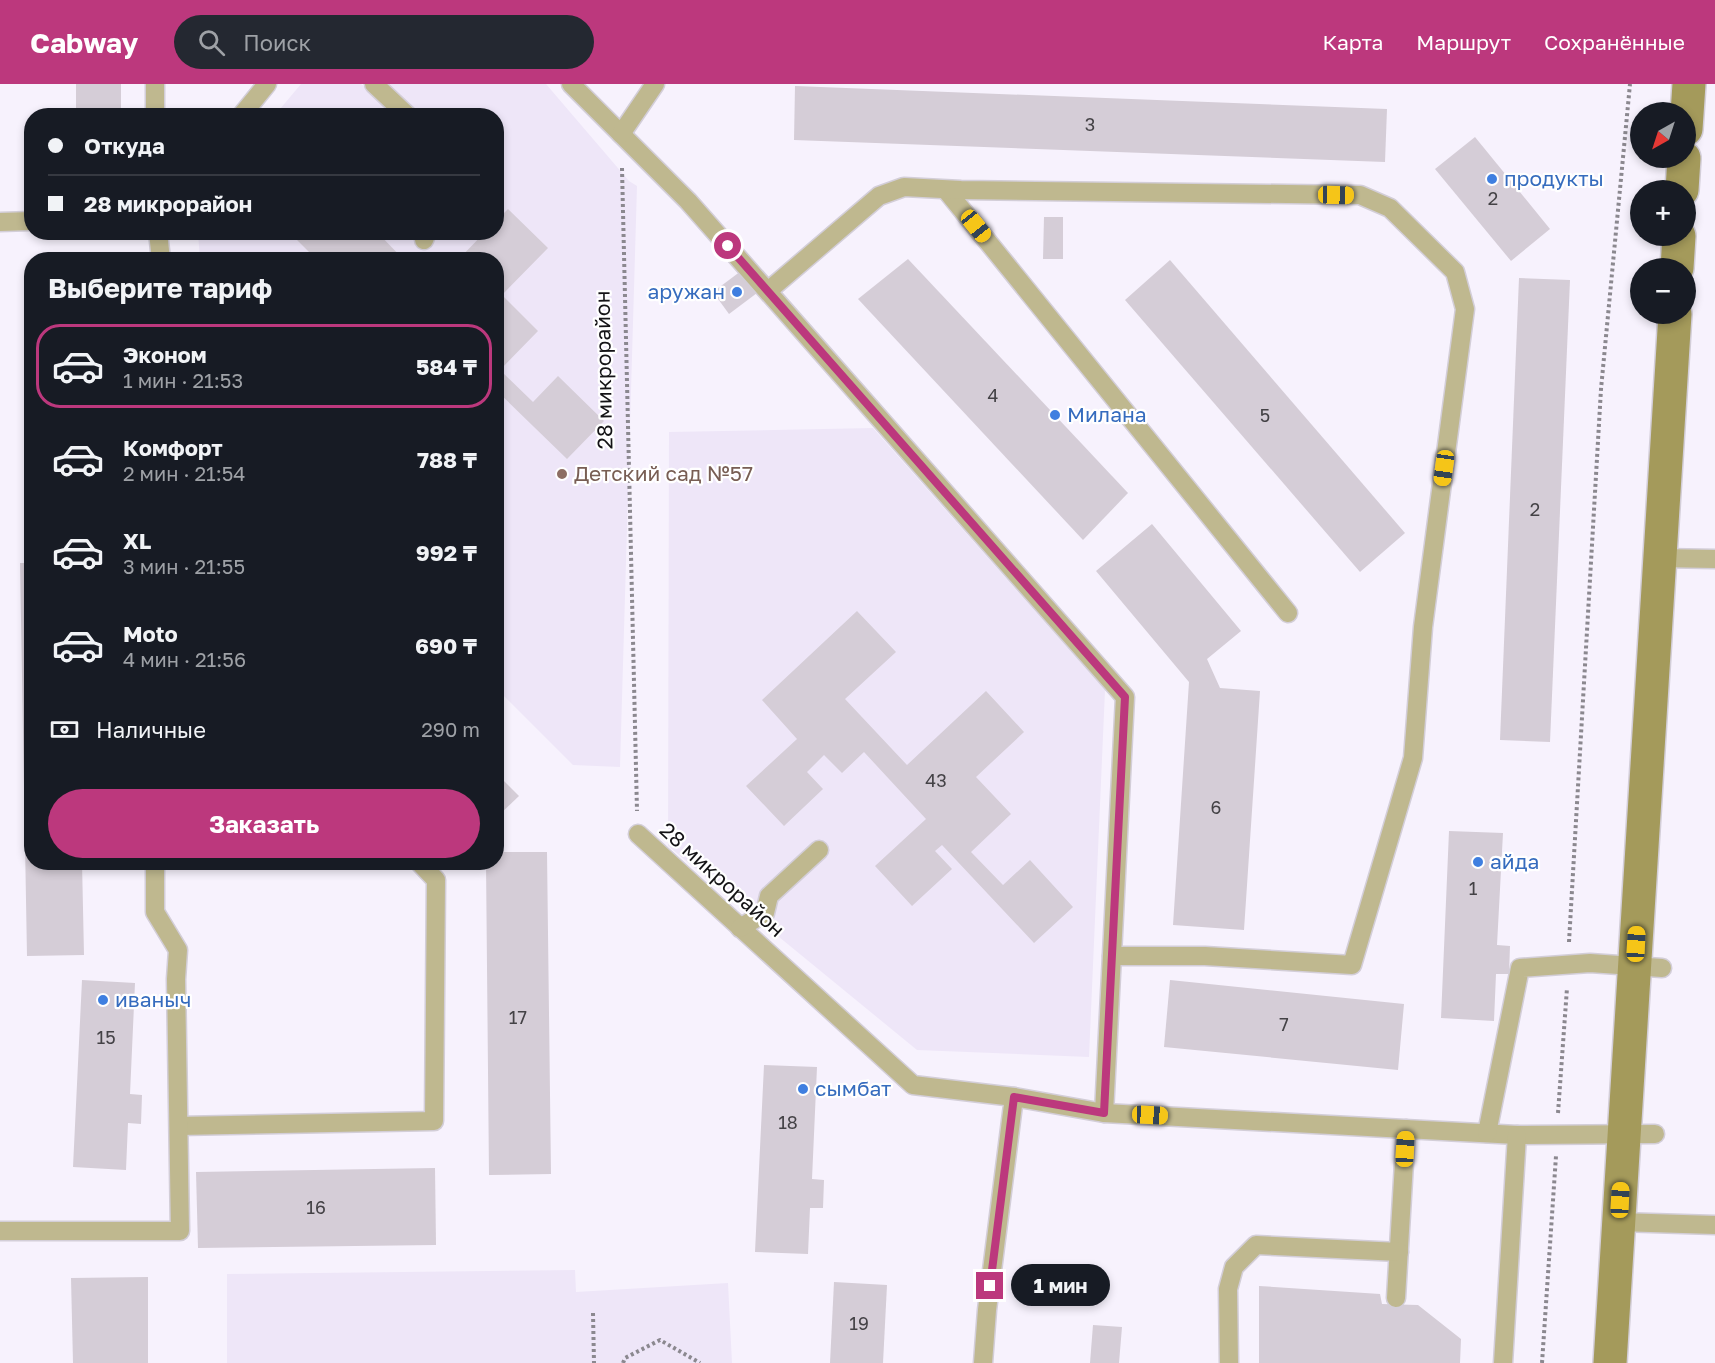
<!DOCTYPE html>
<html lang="ru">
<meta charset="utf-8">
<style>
:root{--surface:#171b24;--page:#242831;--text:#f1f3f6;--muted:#9ea1a6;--line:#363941;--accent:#bc387d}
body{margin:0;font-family:"Golos Text",sans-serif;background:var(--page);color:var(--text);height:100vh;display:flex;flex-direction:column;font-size:22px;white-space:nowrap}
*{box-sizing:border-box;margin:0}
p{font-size:20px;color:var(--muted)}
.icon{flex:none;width:33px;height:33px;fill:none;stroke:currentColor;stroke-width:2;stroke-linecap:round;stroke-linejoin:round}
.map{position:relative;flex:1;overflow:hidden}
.side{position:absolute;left:24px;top:168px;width:480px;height:618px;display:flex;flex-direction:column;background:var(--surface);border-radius:24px;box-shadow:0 3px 9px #0003}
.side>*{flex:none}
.banner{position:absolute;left:24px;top:24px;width:480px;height:132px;border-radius:24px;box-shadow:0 3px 9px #0003;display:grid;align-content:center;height:132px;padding:0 24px;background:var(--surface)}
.needle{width:39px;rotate:219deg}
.controls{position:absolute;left:1630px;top:18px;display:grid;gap:12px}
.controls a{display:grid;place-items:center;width:66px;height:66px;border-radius:50%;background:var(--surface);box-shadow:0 3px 9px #0003;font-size:30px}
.end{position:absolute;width:27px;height:27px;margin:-14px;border:8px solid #bc387d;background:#fff;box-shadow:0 0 0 3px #fff}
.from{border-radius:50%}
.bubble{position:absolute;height:42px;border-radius:21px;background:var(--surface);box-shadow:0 3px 9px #0003;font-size:20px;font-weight:700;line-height:42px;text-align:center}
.car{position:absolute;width:18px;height:36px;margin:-18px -9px;border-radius:8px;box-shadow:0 0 4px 2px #0007;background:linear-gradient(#f5c518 24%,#345 0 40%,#f5c518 0 76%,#345 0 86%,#f5c518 0)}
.banner b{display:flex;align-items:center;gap:21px;height:57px;font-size:22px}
.banner b+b{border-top:2px solid var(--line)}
.banner i{width:15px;height:15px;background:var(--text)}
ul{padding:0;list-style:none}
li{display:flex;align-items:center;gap:18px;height:84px;margin:0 12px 9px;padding:0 12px;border:3px solid transparent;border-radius:24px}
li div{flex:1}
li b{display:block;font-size:22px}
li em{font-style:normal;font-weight:700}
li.selected{border-color:var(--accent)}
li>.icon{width:54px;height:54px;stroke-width:1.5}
h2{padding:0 24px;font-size:27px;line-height:72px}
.pay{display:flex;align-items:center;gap:15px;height:66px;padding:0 24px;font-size:22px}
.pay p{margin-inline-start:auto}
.button{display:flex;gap:12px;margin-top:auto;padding:12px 24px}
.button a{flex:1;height:69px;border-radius:36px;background:var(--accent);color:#fff;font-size:24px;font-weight:700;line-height:69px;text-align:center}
header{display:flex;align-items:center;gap:36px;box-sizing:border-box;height:84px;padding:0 30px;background:var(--accent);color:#fff}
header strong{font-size:28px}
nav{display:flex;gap:33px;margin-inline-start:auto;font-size:21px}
.search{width:420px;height:54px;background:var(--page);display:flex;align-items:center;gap:15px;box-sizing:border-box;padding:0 21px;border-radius:33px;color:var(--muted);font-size:22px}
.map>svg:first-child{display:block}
</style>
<header>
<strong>Cabway</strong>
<div class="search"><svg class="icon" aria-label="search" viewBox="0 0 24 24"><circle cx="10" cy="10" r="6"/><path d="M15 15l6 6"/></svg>Поиск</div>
<nav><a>Карта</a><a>Маршрут</a><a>Сохранённые</a></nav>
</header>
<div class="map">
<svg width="1715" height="1279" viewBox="0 0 1715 1279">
<rect width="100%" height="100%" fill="#f7f2fd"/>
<g fill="#eee6f8">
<path d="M301,0H361L366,4L371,0H546L629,97L637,102L620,683L573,681L497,605L496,176L200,175L198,149L496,148V32L275,31Z"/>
<path d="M873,344L1105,606L1089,973L917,966L668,762L669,348Z"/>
<path d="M575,1186L576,1208L728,1199L732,1279H227V1190Z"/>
</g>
<g fill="#d5cdd7">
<rect x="76" y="0" width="45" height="32"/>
<path d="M795,2L1387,25L1385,78L794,56Z"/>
<path d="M1475,53L1550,145L1511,177L1435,85Z"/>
<path d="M508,125L548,164L502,211L538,247L500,286L533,318L558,292L604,337L567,375L496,306V176H458L485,148H496V137Z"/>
<path d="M1044,133H1063V175H1043Z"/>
<path d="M289,148H377L404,176H317Z"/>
<path d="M908,175L1128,409L1083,456L858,215Z"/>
<path d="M1170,176L1405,449L1360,488L1125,216Z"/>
<path d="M741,187L757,209L729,230L713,208Z"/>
<path d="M1519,194L1570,196L1550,658L1500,656Z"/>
<path d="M1152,440L1241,547L1207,575L1220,604L1260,607L1244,846L1173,841L1189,598L1096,487Z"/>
<path d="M20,479H32V778H82L84,871L27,872Z"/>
<path d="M857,527L896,568L845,615L907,681L986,607L1024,648L976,693L1011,730L971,768L1003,801L1030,776L1073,823L1034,859L942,761L935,767L952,785L912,822L875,782L926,735L864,668L842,689L824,671L807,688L823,705L784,742L746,702L797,655L762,616Z"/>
<path d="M496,689L519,712L496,734Z"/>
<path d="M1449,747L1503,749L1497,861L1510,862L1509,890H1496L1494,937L1441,934Z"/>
<path d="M496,768H547L551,1090L489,1091L486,778H496Z"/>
<path d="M82,896L135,899L130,1010L142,1011L141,1040L128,1039L126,1086L73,1083Z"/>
<path d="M1170,896L1404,920L1398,986L1164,963Z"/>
<path d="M764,981L817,983L812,1095L824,1096L823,1124H810L808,1170L755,1168Z"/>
<path d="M435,1084L436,1161L198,1164L196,1088Z"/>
<path d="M148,1193V1279H73L71,1194Z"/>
<path d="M834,1198L887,1201L883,1279H830Z"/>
<path d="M1259,1202L1380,1210L1382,1220L1418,1221L1461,1255L1460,1279H1259Z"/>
<path d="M1093,1241L1122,1243L1119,1279H1090Z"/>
</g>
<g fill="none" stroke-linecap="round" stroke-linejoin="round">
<g stroke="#d3ced8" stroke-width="21">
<g id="lane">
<path d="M155,0V32"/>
<path d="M374,0L408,32"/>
<path d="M571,0L688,117L1125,613L1104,1029"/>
<path d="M241,32L267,0"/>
<path d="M621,50L655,0"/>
<path d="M946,106L1288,529"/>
<path d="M0,138L32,137"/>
<path d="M158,148L161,176"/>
<path d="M424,156L427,148"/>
<path d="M768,207L879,112L904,103L961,106L1360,111L1390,124L1455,188L1465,225L1423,543L1413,674L1352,881L1205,872H1112"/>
<path d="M1660,474L1715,475"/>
<path d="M638,750L913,1001L1014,1013L987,1226L983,1279"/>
<path d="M740,844L765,829L769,812L819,766"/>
<path d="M1014,1013L1104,1029L1517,1051L1655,1050"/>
<path d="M179,1042L434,1037L436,796L419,778"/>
<path d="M1487,1049L1520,884L1590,879L1662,884"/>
<path d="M1619,1138L1715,1141"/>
<path d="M0,1147H180L176,895L178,866L155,828V778"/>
<path d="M1396,1214L1406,1045"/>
<path d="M1229,1279L1228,1205L1234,1183L1256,1161L1399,1168"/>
<path d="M1503,1279L1517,1051"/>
</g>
</g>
<g stroke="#d3ced8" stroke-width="36">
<g id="secondary">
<path d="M1686,45L1689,0"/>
<path d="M1682,106L1684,74"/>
<path d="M1677,184L1679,152"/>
<path d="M1610,1279L1675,230"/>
</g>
</g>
<g stroke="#8b888f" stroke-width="4" stroke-dasharray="3 3" stroke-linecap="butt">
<path d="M622,84L637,727"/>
<path d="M1569,858L1601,305L1630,0"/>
<path d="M1558,1029L1567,904"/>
<path d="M593,1229L594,1279"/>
<path d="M623,1279L625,1274L660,1256L700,1279"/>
<path d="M1542,1279L1556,1072"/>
</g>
<use href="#lane" stroke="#bfb88f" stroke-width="18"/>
<use href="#secondary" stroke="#a49a5b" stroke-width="33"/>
</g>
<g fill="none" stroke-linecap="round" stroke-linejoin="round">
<path stroke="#bc387d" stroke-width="8" d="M728,162L1125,613L1104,1029L1014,1013L990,1202"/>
</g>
<g fill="#3f7fe0" stroke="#fff" stroke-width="2">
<circle cx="1492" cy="95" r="6"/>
<circle cx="737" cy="208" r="6"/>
<circle cx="1055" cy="331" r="6"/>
<circle cx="1478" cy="778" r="6"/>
<circle cx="103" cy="916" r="6"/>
<circle cx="803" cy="1005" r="6"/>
</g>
<circle fill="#8d6e63" stroke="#fff" stroke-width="2" cx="562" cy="390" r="6"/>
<g text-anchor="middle" stroke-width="4.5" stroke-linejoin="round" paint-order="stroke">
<g font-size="18" fill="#444246">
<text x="1090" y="47">3</text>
<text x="1493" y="121">2</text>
<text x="993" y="318">4</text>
<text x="1265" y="338">5</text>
<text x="1535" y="432">2</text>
<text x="936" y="703">43</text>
<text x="1216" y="730">6</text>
<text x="1473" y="811">1</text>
<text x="518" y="940">17</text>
<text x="1284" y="947">7</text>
<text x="106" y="960">15</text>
<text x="788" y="1045">18</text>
<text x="316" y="1130">16</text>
<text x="859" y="1246">19</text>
</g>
<g font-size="21" fill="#366cbe" stroke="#fff" text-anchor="start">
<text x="1504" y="102">продукты</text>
<text x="725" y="215" text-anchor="end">аружан</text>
<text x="1067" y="338">Милана</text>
<text x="1490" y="785">айда</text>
<text x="115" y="923">иваныч</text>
<text x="815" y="1012">сымбат</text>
</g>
<g font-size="21" fill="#141316" stroke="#fff">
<text transform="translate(604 286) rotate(-91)" y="7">28 микрорайон</text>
<text transform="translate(722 796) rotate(42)" y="7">28 микрорайон</text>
</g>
<g font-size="21" fill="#785e54" stroke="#fff" text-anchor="start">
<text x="574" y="397">Детский сад №57</text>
</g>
</g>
</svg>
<div class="controls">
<a><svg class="needle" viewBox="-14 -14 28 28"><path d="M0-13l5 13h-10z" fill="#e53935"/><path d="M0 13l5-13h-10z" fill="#9ea1a6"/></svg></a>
<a>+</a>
<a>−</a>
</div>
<i class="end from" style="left:728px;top:162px"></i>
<i class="end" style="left:990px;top:1202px"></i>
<div class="bubble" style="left:1011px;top:1180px;width:99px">1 мин</div>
<i class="car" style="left:1336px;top:111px;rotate:91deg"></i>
<i class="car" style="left:976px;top:142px;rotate:141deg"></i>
<i class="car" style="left:1444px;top:384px;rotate:188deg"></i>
<i class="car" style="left:1636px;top:860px;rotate:3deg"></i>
<i class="car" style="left:1150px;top:1031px;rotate:93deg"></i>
<i class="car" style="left:1405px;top:1065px;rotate:3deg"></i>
<i class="car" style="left:1620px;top:1116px;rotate:3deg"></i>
<div class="banner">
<b><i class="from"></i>Откуда</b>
<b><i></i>28 микрорайон</b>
</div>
<section class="side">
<h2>Выберите тариф</h2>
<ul>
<li class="selected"><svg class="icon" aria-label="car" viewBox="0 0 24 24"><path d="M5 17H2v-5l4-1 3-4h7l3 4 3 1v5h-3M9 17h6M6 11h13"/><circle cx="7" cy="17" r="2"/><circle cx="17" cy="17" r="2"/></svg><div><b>Эконом</b><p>1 мин · 21:53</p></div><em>584 ₸</em></li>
<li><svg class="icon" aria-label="car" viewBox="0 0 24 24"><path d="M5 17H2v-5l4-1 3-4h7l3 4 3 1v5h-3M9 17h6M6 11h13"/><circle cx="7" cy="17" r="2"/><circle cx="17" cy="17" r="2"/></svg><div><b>Комфорт</b><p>2 мин · 21:54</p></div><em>788 ₸</em></li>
<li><svg class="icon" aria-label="car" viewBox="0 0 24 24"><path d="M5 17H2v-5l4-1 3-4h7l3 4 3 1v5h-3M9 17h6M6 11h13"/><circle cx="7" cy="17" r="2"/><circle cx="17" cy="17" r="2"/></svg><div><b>XL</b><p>3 мин · 21:55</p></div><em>992 ₸</em></li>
<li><svg class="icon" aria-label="car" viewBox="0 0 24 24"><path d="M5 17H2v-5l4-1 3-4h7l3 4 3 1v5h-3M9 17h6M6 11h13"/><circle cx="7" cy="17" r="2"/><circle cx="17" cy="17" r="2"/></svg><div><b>Moto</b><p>4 мин · 21:56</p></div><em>690 ₸</em></li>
</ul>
<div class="pay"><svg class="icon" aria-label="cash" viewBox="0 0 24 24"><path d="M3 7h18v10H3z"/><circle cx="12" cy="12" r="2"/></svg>Наличные<p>290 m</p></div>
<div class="button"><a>Заказать</a></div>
</section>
</div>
